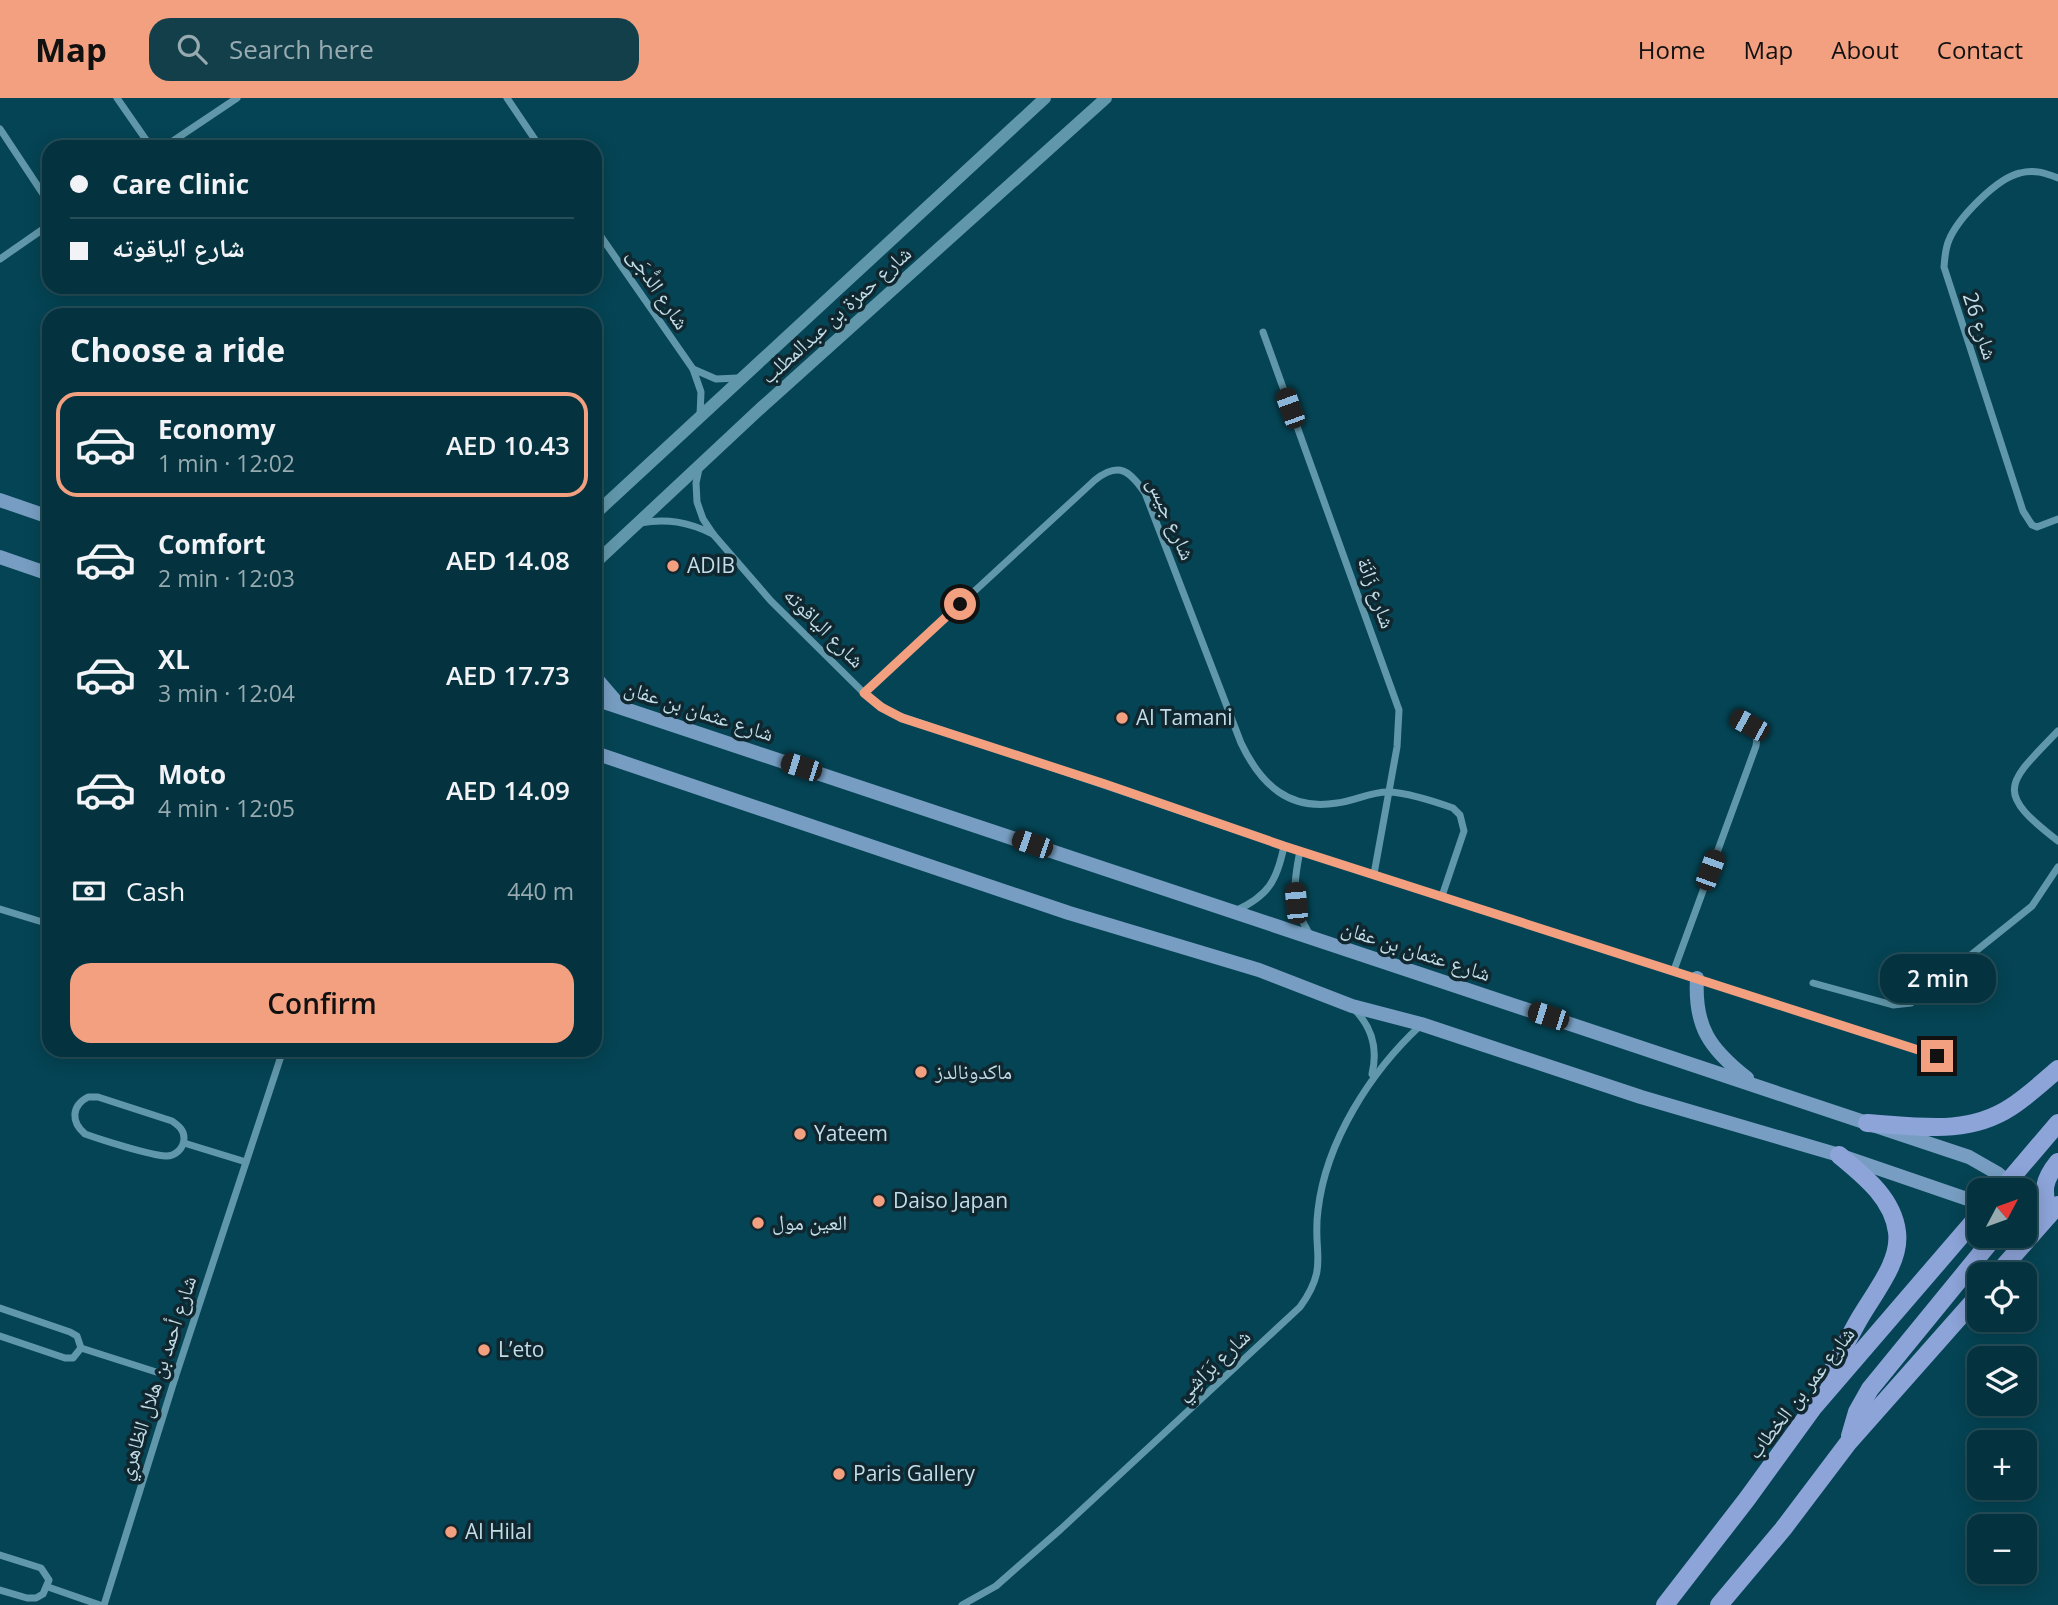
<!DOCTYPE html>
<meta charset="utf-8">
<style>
:root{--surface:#04333f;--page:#123f4a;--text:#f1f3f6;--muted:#97aab0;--line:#254e59;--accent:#f2a080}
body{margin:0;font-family:"Open Sans","Noto Naskh Arabic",sans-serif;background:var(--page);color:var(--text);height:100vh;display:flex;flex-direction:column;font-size:26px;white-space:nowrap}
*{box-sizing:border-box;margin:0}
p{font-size:23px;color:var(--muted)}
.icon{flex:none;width:38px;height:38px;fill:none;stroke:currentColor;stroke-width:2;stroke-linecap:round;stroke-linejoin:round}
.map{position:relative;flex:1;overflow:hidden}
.drawer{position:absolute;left:42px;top:210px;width:560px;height:749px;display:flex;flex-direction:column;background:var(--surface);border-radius:21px;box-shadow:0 4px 18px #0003,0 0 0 2px var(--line)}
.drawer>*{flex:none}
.guide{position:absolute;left:42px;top:42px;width:560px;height:154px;border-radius:21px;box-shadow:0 4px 18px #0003,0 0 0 2px var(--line);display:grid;align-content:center;height:154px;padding:0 28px;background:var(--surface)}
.needle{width:46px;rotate:49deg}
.buttons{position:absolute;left:1967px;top:1080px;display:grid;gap:14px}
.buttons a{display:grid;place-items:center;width:70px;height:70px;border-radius:14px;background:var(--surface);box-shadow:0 4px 18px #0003,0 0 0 2px var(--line);font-size:35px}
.end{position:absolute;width:32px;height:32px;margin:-16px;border:9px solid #f2a080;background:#111;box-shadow:0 0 0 4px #111}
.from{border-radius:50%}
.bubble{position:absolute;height:49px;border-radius:21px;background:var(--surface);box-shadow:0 4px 18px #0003,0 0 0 2px var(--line);font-size:23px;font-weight:600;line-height:49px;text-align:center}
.car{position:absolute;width:21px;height:42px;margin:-21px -10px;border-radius:9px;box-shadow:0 0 5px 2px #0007;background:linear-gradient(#222 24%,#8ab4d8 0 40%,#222 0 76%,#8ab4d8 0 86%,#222 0)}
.guide b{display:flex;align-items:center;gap:24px;height:66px;font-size:26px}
.guide b+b{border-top:2px solid var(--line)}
.guide i{width:18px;height:18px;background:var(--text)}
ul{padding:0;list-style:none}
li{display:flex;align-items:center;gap:21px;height:105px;margin:0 14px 10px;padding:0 14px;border:4px solid transparent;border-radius:21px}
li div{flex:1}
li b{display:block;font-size:26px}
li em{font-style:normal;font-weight:600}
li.current{border-color:var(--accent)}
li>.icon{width:63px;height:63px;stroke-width:1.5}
h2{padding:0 28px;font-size:32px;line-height:84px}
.pay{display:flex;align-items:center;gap:18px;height:77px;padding:0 28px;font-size:26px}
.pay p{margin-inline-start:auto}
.primary-button{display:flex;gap:14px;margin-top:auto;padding:14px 28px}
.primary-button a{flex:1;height:80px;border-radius:21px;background:var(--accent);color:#111;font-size:28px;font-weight:600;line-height:80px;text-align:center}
header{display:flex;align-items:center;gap:42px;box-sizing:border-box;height:98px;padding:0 35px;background:var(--accent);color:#111}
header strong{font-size:33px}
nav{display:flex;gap:38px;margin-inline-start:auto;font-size:24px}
.search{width:490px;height:63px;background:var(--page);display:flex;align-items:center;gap:18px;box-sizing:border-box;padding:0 24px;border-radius:21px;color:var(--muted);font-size:26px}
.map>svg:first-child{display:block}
</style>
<header>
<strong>Map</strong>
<div class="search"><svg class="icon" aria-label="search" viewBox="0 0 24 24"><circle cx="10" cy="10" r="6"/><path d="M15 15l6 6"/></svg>Search here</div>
<nav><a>Home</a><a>Map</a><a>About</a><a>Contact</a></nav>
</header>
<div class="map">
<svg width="2058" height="1507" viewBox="0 0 2058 1507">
<rect width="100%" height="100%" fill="#054454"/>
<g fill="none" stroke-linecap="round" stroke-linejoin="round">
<g stroke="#6197aa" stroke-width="7">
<path d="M117,0L151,49"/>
<path d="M507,0L540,49"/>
<path d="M0,31L49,105"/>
<path d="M164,49L237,0"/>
<path d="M2058,80C2045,75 2034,71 2020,75C1997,80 1958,120 1949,142C1945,151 1945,159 1944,169L2023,413L2032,427L2037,429L2058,421"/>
<path d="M595,130L693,271L701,294L700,317"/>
<path d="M0,161L49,127"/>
<path d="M1263,234L1399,612L1397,649L1374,776"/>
<path d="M693,271L716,281L738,280"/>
<path d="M699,371L696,385L697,404L703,421L713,436L771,503L864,595L891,615L1284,748L1937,958"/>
<path d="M640,425C667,420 688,424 713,436"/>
<path d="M864,595L1095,382C1119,363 1130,373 1145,395L1241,645C1261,687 1289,713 1337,705C1355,703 1372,693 1390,694C1408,695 1436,704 1453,710L1460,717L1464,733L1442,798"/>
<path d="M2058,633C2007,686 1993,693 2058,743"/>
<path d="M1300,753C1293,787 1291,806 1310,837"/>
<path d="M0,811L49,826"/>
<path d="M1235,813C1268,798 1277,783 1284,748"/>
<path d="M1674,872L1756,648C1759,631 1748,626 1735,619"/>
<path d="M1813,885L1893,907L1911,905L2032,808L2058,769"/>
<path d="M1354,911C1372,929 1378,951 1372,976"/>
<path d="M88,999H98L172,1023C179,1028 184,1032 184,1040C184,1050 176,1058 166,1058C149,1057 102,1042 85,1036C71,1024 71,1008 88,999Z"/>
<path d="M184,1045L246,1064"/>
<path d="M0,1210L70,1234L77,1238L81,1250L73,1260H65L0,1238"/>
<path d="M81,1250L175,1280"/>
<path d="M0,1457L41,1470L49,1482L43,1496L36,1500H27L0,1492"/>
<path d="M48,1489L100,1507"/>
<path d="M104,1507L175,1280L283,952"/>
<path d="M962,1507L996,1488L1061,1431L1300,1209C1330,1167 1312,1156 1318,1112C1326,1043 1371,973 1421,927"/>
</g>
<g stroke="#6197aa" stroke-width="12">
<path d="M595,416L1045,0"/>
<path d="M595,465L762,309L1106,0"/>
</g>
<g stroke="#779ec2" stroke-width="14">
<path d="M0,402L49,419"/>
<path d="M0,459L49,476"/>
<path d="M595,466L597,463"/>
<path d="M595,579L620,608"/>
<path d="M595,601L1969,1059L1997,1075L2018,1092"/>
<path d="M595,655L1069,815L1259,872L1352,908L1421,926L1641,999L1839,1057L1979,1105"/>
<path d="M1697,880C1694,929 1710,951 1747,980"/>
<path d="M2025,1098L2048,1118"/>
<path d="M2025,1120L2042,1125"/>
</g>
<g stroke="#8da4d9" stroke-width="18">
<path d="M1867,1025C1917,1028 1967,1038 2011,1009C2028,998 2043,984 2058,971"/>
<path d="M2001,1092L2058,1025"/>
<path d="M2048,1118C2044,1093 2041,1085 2058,1064"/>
<path d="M1997,1176L2058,1107"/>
<path d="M1828,1281C1839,1260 1849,1238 1861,1218C1875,1194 1901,1163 1897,1134C1893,1100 1863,1077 1839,1057"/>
<path d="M1850,1338L1857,1314L1870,1291L1995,1138"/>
<path d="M1665,1507L1747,1401L1813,1310L1979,1117"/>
<path d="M1719,1507L1783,1431L1848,1345L1979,1197"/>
</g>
</g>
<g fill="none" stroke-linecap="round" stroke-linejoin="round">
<path stroke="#f2a080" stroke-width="9" d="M960,506L864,595L881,609L902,620L1105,686L1284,748L1937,958"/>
</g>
<g fill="#f2a080" stroke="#10272f" stroke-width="2.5">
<circle cx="673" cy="468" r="7"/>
<circle cx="1122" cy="620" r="7"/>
<circle cx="921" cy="974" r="7"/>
<circle cx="800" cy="1036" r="7"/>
<circle cx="879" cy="1103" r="7"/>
<circle cx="758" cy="1125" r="7"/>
<circle cx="484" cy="1252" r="7"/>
<circle cx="839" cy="1376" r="7"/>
<circle cx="451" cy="1434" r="7"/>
</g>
<g text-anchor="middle" stroke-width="7" stroke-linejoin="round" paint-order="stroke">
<g font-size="21" fill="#c2dde7" stroke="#10272f">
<text transform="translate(658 191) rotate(56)" y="7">شارع الدُّجَى</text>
<text transform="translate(836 217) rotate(-42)" y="7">شارع حمزة بن عبدالمطلب</text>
<text transform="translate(1980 228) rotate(72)" y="7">شارع 26</text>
<text transform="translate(1171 421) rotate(66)" y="7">شارع جيس</text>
<text transform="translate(1376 495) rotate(70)" y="7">شارع زَانَة</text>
<text transform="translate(824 530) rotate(45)" y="7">شارع الياقوته</text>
<text transform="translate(699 613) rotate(18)" y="7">شارع عثمان بن عفان</text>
<text transform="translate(1416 853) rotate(18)" y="7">شارع عثمان بن عفان</text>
<text transform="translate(1213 1267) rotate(-43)" y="7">شارع بَرَاشِي</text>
<text transform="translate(157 1280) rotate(-72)" y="7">شارع أحمد بن هلال الظاهري</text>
<text transform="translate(1801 1295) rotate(-52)" y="7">شارع عمر بن الخطاب</text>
</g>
<g font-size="21" fill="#c2dde7" stroke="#10272f" text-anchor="start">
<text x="687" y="475">ADIB</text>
<text x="1136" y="627">Al Tamani</text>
<text x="935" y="981">ماكدونالدز</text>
<text x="814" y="1043">Yateem</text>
<text x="893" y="1110">Daiso Japan</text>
<text x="772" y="1132">العين مول</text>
<text x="498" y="1259">L’eto</text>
<text x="853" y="1383">Paris Gallery</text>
<text x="465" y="1441">Al Hilal</text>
</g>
</g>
</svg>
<div class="buttons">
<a><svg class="needle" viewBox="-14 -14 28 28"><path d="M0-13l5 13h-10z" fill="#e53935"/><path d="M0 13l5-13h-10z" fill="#97aab0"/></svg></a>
<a><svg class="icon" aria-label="locate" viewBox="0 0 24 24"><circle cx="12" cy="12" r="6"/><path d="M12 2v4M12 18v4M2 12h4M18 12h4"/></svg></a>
<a><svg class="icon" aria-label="layers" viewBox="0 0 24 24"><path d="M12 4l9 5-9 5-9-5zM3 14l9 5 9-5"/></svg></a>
<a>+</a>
<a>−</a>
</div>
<i class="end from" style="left:960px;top:506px"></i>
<i class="end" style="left:1937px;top:958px"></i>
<div class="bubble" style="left:1880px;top:856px;width:116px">2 min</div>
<i class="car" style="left:1290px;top:310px;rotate:340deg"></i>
<i class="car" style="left:1749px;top:627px;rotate:299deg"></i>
<i class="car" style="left:801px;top:669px;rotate:288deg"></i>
<i class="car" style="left:1032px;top:746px;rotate:289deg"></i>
<i class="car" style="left:1710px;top:772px;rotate:20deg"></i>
<i class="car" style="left:1296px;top:805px;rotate:355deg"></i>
<i class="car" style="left:1548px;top:918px;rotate:288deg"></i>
<div class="guide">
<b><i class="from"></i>Care Clinic</b>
<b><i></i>شارع الياقوته</b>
</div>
<section class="drawer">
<h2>Choose a ride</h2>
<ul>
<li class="current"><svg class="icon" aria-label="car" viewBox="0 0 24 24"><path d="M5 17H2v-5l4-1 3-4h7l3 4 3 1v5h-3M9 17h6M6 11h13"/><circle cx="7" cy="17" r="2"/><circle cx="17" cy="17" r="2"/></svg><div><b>Economy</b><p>1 min · 12:02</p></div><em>AED 10.43</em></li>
<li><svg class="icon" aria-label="car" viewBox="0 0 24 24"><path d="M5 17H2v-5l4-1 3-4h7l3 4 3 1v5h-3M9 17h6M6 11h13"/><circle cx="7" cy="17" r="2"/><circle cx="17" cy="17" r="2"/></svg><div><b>Comfort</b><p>2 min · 12:03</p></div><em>AED 14.08</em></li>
<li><svg class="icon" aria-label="car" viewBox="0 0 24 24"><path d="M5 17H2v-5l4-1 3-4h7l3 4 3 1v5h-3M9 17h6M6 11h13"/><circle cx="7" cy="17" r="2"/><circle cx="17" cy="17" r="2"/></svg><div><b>XL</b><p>3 min · 12:04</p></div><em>AED 17.73</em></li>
<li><svg class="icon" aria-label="car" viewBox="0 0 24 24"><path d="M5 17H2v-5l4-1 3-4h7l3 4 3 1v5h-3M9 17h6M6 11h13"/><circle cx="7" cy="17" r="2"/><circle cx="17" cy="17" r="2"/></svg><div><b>Moto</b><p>4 min · 12:05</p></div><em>AED 14.09</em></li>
</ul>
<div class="pay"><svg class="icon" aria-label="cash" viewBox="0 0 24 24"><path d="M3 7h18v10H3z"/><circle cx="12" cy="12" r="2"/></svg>Cash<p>440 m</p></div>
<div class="primary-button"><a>Confirm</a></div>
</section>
</div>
